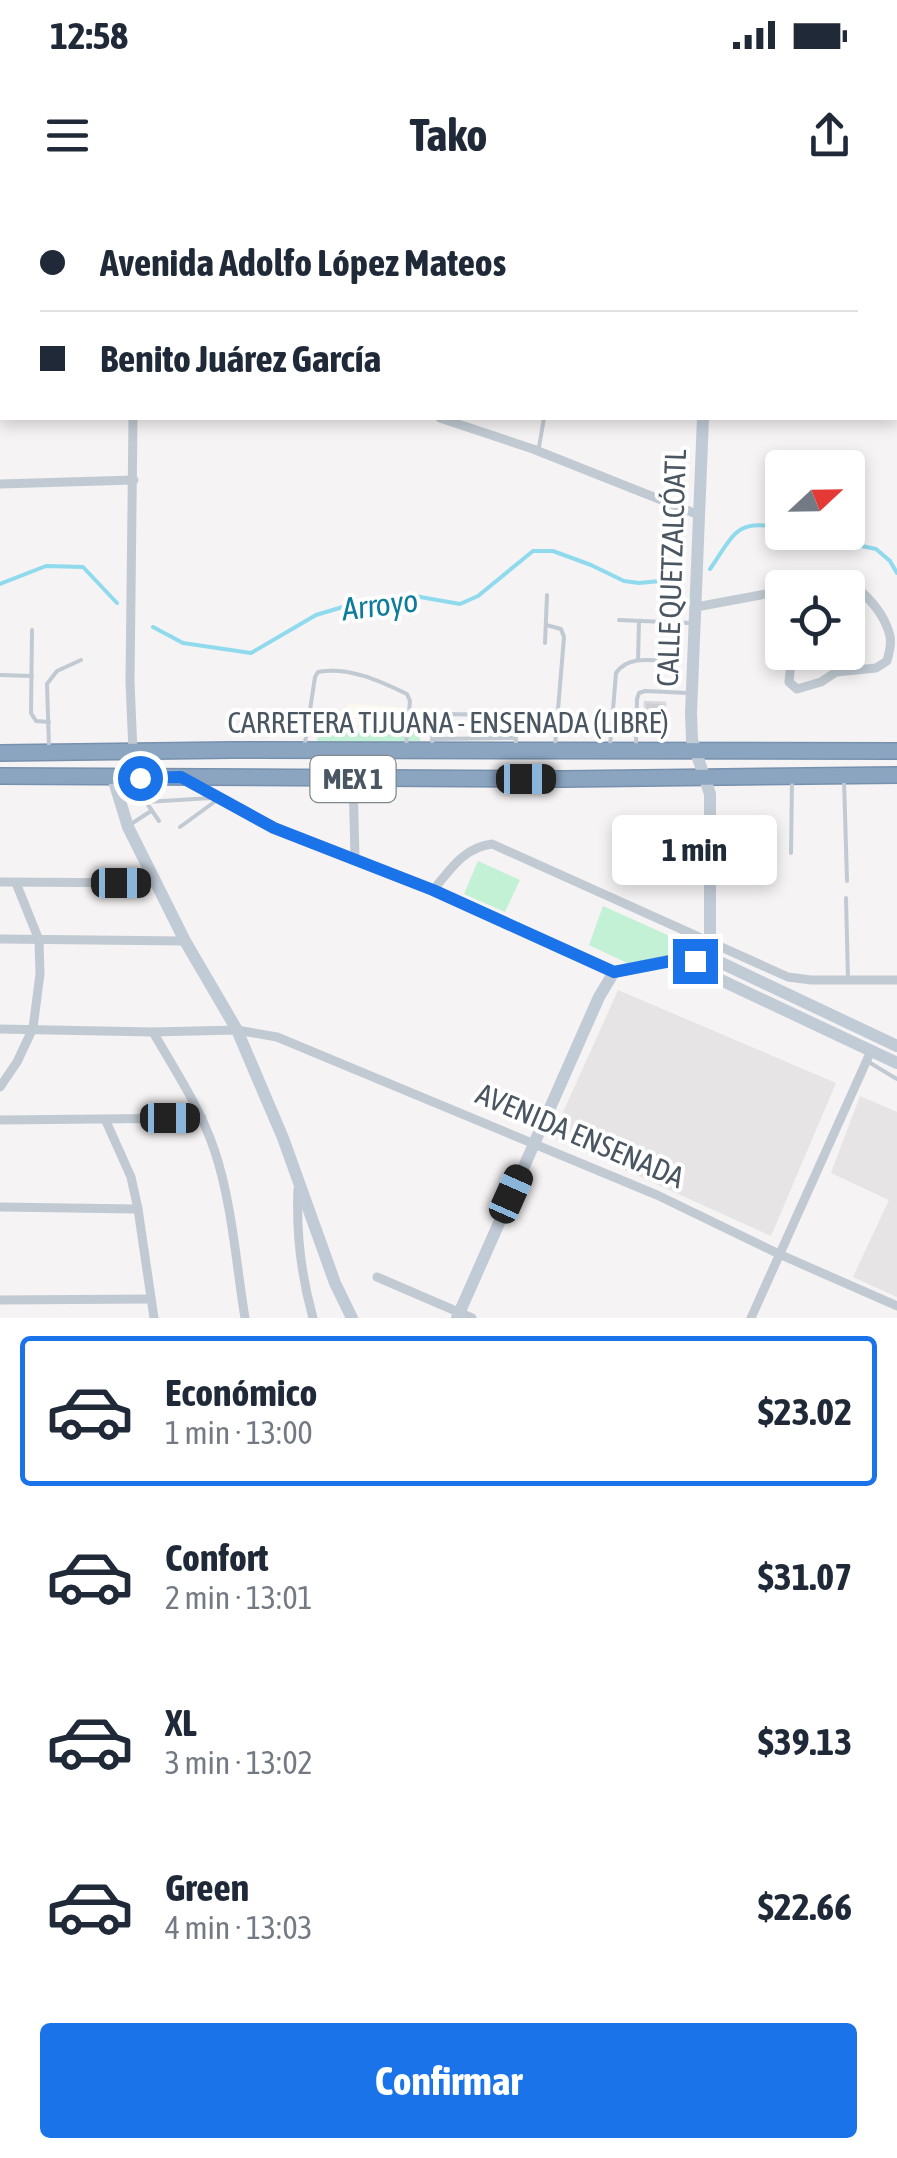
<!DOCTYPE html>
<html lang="es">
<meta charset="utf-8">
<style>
:root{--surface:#fff;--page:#f2f2f3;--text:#1f2937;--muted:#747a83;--line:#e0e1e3;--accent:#1a73e8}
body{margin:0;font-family:"Asap Condensed",sans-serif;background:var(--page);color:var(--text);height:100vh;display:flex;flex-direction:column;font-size:38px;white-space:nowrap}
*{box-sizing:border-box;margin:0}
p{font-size:32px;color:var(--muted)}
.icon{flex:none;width:55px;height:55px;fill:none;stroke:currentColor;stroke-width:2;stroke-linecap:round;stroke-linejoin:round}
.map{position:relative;height:1118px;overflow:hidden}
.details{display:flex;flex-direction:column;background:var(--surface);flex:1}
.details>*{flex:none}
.guide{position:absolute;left:0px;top:0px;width:898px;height:220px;box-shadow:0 5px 15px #0003;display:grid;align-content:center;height:220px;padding:0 40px;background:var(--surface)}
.needle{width:65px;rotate:68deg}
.fabs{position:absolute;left:765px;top:250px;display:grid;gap:20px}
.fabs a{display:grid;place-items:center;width:100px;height:100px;border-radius:10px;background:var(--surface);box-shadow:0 5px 15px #0003;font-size:50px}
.end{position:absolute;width:45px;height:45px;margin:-22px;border:12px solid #1a73e8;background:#fff;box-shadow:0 0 0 5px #fff}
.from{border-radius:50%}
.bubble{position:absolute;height:70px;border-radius:10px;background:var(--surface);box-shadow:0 5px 15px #0003;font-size:32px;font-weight:700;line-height:70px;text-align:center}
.car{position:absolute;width:30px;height:60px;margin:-30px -15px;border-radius:12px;box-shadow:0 0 8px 2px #0007;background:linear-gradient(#222 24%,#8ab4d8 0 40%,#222 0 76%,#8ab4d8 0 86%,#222 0)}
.guide b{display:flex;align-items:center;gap:35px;height:95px;font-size:38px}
.guide b+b{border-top:2px solid var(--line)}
.guide i{width:25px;height:25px;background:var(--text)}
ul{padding:18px 0 0;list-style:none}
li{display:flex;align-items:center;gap:30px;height:150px;margin:0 20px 15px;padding:0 20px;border:5px solid transparent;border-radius:10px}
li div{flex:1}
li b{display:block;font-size:38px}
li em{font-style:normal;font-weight:700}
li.selected{border-color:var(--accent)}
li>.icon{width:90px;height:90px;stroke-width:1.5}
.action{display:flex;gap:20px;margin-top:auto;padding:20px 40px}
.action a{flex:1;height:115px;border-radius:10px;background:var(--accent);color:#fff;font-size:40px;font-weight:700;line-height:115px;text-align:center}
.status{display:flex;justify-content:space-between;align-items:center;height:70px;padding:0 50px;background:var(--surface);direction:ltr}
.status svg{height:28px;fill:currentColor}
header{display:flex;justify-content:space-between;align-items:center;height:130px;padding:0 40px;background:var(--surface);font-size:45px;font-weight:700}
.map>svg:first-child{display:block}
</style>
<div class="status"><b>12:58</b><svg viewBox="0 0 49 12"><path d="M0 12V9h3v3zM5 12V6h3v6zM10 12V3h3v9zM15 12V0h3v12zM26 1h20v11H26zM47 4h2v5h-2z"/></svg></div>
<header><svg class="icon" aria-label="menu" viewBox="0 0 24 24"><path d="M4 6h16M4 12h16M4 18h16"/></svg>Tako<svg class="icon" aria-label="share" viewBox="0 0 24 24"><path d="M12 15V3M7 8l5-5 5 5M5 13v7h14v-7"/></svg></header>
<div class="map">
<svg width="897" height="1118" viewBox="0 0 897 1118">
<rect width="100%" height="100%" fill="#f5f3f3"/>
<path fill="#fdf9ef" d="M348,504L426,509V526L343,525Z"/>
<g fill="#e6e4e5">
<path d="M618,790L836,883L771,1036L552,937Z"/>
<path d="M860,896L897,912V1097L853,1077L889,1000L831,973Z"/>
</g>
<g fill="#c3f1d5">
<path d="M419,529L420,541L317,543L318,534Z"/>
<path d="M478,661L520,680L505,712L464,694Z"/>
<path d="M603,706L683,742L690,749L638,768L589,745Z"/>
</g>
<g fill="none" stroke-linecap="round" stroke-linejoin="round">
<g stroke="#90daee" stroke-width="4">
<path d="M796,332L876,349L890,361L897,373"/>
<path d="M710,369C733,336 737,316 782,329"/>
<path d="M0,384L46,366L83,367L117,403"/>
<path d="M153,427L183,443L251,453L316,415L356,403L409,395L460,404L478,396L533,351H553L591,365L624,381L639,383L660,381"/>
</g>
</g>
<path fill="#cdcfd5" stroke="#d7d9de" stroke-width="2.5" d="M645,502L665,503L664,533L645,532Z"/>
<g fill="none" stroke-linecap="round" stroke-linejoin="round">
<g stroke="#7690ad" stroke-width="18">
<g id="highway">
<path d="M0,553L232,550L897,551"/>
<path d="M0,576L563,579L897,575"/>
</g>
</g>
<g stroke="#c1cad2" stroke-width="4">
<path d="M539,247L544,218"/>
<path d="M619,420L689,423"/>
<path d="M546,425L561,429L564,437L555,546"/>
<path d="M32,430L31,513L36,521L49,522"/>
<path d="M545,443L547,395"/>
<path d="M638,460L639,421"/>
<path d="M0,475L32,476"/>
<path d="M432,539L516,538"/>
<path d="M305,543L315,477L318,472C348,466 380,481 407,494L410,501L406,546"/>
<path d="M636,544L637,499L639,493L645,491L688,493"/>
<path d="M610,546L616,473C629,454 654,461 675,462"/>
<path d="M49,547L47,484L57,471L81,460"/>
<path d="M432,547L433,519L441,514L509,515L515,522L516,547"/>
<path d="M844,580L847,681"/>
<path d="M141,582L146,602L159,621"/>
<path d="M146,602L211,598"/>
<path d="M131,624L151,611"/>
<path d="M180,627L217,600"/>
<path d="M791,653L792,581"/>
<path d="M846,698L848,780"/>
<path d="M867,861L897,879"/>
</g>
<g stroke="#c1cad2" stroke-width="9">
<path d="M132,0V2"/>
<path d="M831,0L847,2"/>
<path d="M895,10H897"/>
<path d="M440,218L533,249L699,315"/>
<path d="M0,284L134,280"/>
<path d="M799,388L821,379L843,377C863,391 884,411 890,436C892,444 889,453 887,461L876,468L836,472L834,452"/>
<path d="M696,407L782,391"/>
<path d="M792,452L789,482L797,489L821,482L836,472"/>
<path d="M133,552L130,482L133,218"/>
<path d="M353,579L355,658"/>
<path d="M0,682L156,683"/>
<path d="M433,690C451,669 463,648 492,644L788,777L811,780H897"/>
<path d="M0,739L185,741"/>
<path d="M0,829L153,832L237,830L277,837L657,995L779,1054L897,1106"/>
<path d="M153,832C175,870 200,908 214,949C232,1001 236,1064 245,1118"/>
<path d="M0,887L17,862L33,828L40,774L39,740L16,683"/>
<path d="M105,919L131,977L138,1009L154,1118"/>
<path d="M0,920L202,918"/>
<path d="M298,989C296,1033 301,1075 313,1118"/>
<path d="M0,1007L138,1009"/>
<path d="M377,1077L472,1118"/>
<path d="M0,1100L151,1099"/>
<path d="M751,1118L871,851"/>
</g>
<g stroke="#c1cbd6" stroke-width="12">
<path d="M631,0L636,2"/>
<path d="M699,2L704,0"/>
<path d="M703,218L691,513L692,540L710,594V743L706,773"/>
<path d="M113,578L128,627L185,741L237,830L283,938L335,1083L352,1118"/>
<path d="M183,578L274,628L433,690L614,772"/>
<path d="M702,768L706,773L897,863"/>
<path d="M457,1118L599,797L614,772L676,759L695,761L709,757L897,846"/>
</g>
<use href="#highway" stroke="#8ba5c1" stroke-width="15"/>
</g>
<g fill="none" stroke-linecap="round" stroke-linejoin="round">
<path stroke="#1a73e8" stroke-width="12" d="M140,578L181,577L274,628L433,690L614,772L676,760L695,761"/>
</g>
<g text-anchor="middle" stroke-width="8" stroke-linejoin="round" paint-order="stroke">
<rect fill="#fff" stroke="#808990" stroke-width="2.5" x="310.5" y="556" width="85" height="46" rx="8"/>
<g font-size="28" font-weight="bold" fill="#4a5661">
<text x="353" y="589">MEX 1</text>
</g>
<g font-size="30" fill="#4a5661" stroke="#fff">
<text transform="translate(672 368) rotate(-88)" y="10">CALLE QUETZALCÓATL</text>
<text x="448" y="533">CARRETERA TIJUANA - ENSENADA (LIBRE)</text>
<text transform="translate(580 936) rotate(23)" y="10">AVENIDA ENSENADA</text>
</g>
<g font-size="32" font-style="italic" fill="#0c7c9b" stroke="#fff">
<text transform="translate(380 405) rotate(-7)" y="11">Arroyo</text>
</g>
</g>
</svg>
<div class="fabs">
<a><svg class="needle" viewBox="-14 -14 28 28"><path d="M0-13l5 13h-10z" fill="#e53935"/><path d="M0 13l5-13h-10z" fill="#747a83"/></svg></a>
<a><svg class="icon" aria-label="locate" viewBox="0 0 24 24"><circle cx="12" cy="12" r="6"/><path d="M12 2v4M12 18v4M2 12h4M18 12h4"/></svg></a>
</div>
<i class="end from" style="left:140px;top:578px"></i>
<i class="end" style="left:695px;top:761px"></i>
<div class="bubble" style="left:612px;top:615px;width:165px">1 min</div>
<i class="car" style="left:526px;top:579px;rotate:90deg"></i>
<i class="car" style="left:121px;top:683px;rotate:90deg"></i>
<i class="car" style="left:170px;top:918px;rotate:90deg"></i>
<i class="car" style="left:511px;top:994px;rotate:24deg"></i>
<div class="guide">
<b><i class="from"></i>Avenida Adolfo López Mateos</b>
<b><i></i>Benito Juárez García</b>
</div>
</div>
<section class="details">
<ul>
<li class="selected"><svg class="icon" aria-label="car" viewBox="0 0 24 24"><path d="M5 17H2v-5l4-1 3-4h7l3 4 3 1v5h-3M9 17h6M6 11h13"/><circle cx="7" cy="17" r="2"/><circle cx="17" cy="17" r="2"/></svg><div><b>Económico</b><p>1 min · 13:00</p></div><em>$23.02</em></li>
<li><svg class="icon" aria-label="car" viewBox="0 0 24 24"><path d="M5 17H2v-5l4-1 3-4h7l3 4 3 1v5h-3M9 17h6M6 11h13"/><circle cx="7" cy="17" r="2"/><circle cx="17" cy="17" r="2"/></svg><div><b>Confort</b><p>2 min · 13:01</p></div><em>$31.07</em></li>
<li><svg class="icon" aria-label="car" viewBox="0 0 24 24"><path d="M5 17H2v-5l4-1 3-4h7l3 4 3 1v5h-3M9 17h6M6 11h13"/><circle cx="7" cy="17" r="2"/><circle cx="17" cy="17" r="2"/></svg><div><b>XL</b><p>3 min · 13:02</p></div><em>$39.13</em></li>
<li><svg class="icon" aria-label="car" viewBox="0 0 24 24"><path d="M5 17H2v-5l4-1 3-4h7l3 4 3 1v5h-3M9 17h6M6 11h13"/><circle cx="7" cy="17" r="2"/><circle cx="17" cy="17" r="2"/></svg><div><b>Green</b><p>4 min · 13:03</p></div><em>$22.66</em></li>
</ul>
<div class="action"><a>Confirmar</a></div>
</section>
